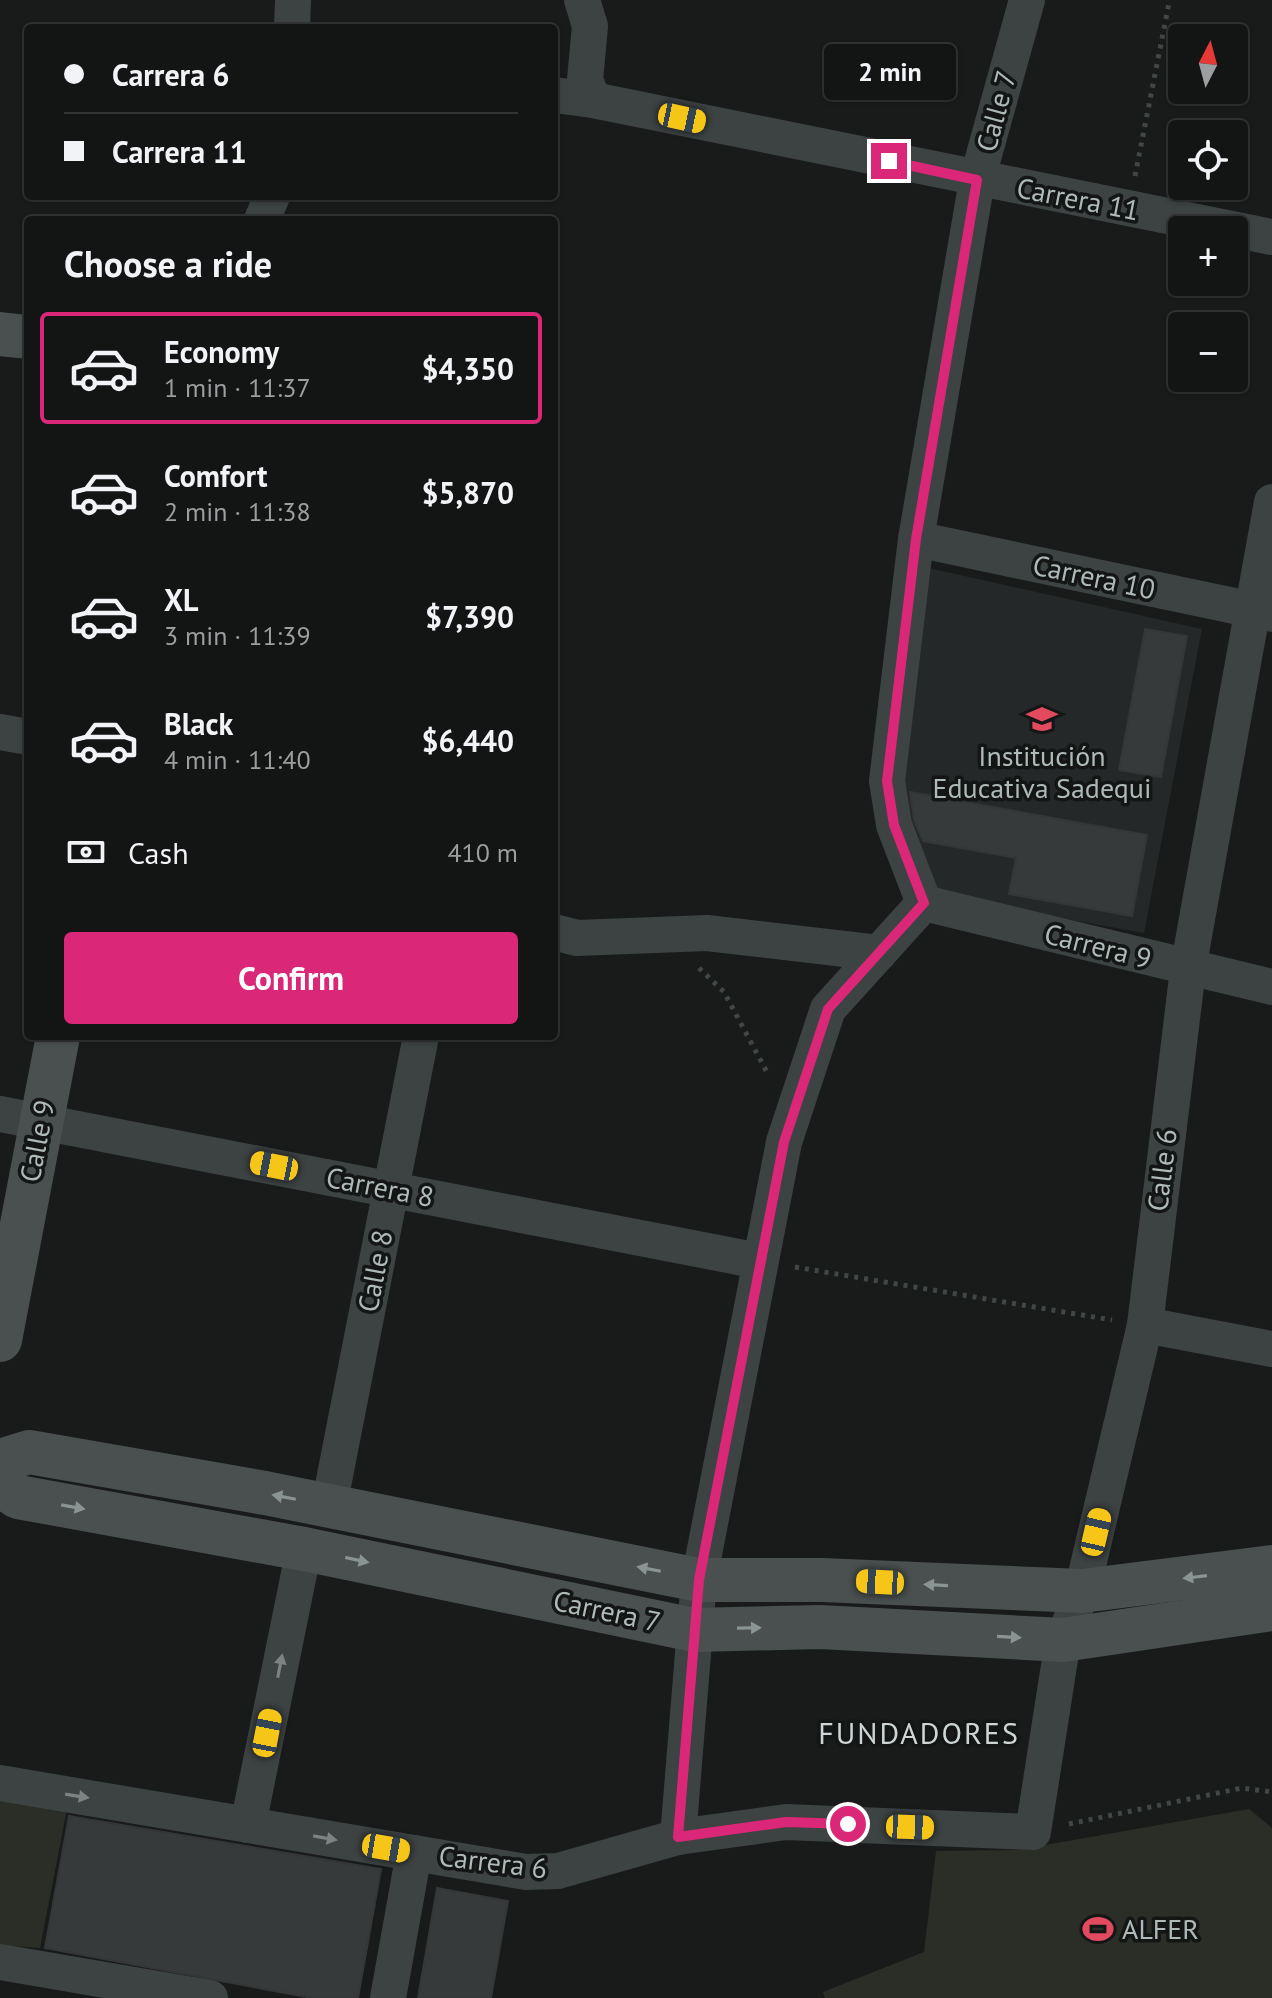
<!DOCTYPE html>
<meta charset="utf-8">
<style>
:root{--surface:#131414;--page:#202122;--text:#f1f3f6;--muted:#9d9ea0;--line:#323334;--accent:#db2777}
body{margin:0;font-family:"PT Sans",sans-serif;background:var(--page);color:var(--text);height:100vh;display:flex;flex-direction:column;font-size:30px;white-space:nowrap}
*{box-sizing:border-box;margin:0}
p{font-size:26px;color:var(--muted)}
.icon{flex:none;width:44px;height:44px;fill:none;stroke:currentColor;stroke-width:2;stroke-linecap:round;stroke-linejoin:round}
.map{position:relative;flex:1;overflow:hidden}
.sheet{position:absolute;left:24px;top:216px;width:534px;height:824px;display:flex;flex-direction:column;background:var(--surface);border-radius:8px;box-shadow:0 2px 6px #0004,0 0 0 2px var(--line)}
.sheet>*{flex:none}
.banner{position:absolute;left:24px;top:24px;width:534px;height:176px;border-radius:8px;box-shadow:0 2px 6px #0004,0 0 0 2px var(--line);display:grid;align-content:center;height:176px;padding:0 40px;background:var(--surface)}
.needle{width:52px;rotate:6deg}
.tools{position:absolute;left:1168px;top:24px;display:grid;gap:16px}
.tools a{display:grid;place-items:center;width:80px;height:80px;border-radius:8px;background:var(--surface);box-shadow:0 2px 6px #0004,0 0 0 2px var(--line);font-size:40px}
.end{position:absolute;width:36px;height:36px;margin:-18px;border:10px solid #db2777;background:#fff;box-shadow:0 0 0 4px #fff}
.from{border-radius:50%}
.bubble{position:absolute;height:56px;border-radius:8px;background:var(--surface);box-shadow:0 2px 6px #0004,0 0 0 2px var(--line);font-size:26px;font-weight:800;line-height:56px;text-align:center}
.car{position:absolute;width:24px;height:48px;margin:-24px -12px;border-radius:10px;box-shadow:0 0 6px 2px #0007;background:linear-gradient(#f5c518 24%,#345 0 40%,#f5c518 0 76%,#345 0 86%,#f5c518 0)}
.banner b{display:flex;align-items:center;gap:28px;height:76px;font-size:30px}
.banner b+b{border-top:2px solid var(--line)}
.banner i{width:20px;height:20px;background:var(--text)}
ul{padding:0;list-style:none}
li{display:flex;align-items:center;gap:24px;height:112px;margin:0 16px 12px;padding:0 24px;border:4px solid transparent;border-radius:8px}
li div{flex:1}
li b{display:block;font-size:30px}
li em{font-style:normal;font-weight:800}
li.current{border-color:var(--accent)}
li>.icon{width:72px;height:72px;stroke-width:1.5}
h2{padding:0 40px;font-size:36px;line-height:96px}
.pay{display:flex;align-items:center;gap:20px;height:88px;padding:0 40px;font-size:30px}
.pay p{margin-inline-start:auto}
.cta{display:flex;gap:16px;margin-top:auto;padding:16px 40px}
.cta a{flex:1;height:92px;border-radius:8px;background:var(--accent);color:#fff;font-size:32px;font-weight:800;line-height:92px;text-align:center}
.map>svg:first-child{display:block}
</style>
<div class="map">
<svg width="1272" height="1998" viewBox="0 0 1272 1998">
<rect width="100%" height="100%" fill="#191b1b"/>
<path fill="#252828" d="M929,568L1202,629L1144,933L944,897L901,871L882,808Z"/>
<g fill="#2b2e26">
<path d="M0,1794L67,1809L40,1948L0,1945Z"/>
<path d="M1249,1809L1272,1828V1998H825L823,1992L924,1952L936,1851L1017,1850Z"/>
</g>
<g fill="#363a3a" stroke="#343637" stroke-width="2">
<path d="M1145,629L1187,636L1161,777L1119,770Z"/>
<path d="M910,792L1147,835L1132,916L1009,894L1016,858L923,841L914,820Z"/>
<path d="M69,1816L381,1869L358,1998H312L45,1948Z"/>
<path d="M437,1888L508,1901L491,1998H418Z"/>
</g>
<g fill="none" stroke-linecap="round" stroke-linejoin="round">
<g stroke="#414746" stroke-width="5" stroke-dasharray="4 6" stroke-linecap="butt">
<path d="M1135,176L1169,3"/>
<path d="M699,968L724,992L769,1076"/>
<path d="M795,1267L1112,1320"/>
<path d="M1069,1824L1242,1788L1272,1792"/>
</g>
<g stroke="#3d4242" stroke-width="36">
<path d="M582,0L590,26L585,80L593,100"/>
<path d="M292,28L293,0"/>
<path d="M554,95L593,100L1272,237"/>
<path d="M262,220L272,196"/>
<path d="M916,539L1272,614"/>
<path d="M0,732L28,737"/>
<path d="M924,903L894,825L887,781L916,539L977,180L1027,0"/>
<path d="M924,903L1272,987"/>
<path d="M554,932L577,938L707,933L879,953"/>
<path d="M0,1114L759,1261"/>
<path d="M1145,1325L1272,1349"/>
<path d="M329,1506L421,1036"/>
<path d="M0,1783L526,1872L558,1871L678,1837L786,1822L1033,1832L1063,1640L1082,1591L1145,1325L1188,969L1272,502"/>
<path d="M248,1825L304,1549"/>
<path d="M678,1837L699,1580L784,1142L828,1009L924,903"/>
<path d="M0,1962L210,1998"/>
<path d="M388,1998L414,1853"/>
</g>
<g stroke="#49504f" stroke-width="44">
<path d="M0,334L28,337"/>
<path d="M0,1340L58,1036"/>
<path d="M0,1461L29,1452L265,1493L699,1580H822L1082,1591L1272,1567"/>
<path d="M0,1485L18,1497L304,1549L694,1630L820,1627L1063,1640L1272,1609"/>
</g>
</g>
<defs><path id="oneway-solid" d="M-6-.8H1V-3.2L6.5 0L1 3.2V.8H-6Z" transform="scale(2)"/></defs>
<g fill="#8a9593">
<use href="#oneway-solid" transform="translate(284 1497) rotate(-169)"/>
<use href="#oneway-solid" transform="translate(73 1507) rotate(10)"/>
<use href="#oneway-solid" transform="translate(357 1560) rotate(12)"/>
<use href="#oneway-solid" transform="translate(649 1569) rotate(-169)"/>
<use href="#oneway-solid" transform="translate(1195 1577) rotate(173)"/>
<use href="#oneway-solid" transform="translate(936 1585) rotate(-177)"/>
<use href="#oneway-solid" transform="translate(749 1628) rotate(-1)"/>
<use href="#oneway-solid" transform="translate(1009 1637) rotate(3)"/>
</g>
<g fill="#7b8483">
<use href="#oneway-solid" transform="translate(280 1666) rotate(-79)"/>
<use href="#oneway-solid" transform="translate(77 1796) rotate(9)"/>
<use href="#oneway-solid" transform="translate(325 1838) rotate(10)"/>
</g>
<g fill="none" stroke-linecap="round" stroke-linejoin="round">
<path stroke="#db2777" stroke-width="10" d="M848,1824L786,1822L678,1837L699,1580L784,1142L828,1009L924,903L894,825L887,781L916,539L977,180L889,161"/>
</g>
<defs>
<g id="school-bare" transform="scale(2.4)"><path d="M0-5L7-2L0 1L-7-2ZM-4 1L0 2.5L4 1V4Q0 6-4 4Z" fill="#e24a60" stroke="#141616" stroke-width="2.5" paint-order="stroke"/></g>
<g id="stadium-bare" transform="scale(2.4)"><path d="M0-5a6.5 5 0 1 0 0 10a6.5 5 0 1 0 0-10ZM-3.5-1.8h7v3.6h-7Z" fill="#e24a60" stroke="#141616" stroke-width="2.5" paint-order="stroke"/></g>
</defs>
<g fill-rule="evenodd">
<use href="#school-bare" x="1042" y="719"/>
<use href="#stadium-bare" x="1098" y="1929"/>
</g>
<g text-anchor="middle" stroke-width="7" stroke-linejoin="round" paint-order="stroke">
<g font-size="28" fill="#adbab8" stroke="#141616">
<text transform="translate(996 111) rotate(-75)" y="10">Calle 7</text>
<text transform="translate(1078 199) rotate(11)" y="10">Carrera 11</text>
<text transform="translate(1094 577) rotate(12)" y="10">Carrera 10</text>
<text transform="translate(1098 946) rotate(14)" y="10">Carrera 9</text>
<text transform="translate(37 1141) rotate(-79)" y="10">Calle 9</text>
<text transform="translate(1162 1170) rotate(-83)" y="10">Calle 6</text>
<text transform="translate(380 1187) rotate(11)" y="10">Carrera 8</text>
<text transform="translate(375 1271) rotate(-79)" y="10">Calle 8</text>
<text transform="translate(607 1611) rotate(12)" y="10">Carrera 7</text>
<text transform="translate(493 1862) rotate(7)" y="10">Carrera 6</text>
</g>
<g font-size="28" fill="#adbab8" stroke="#141616">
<text x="1042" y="766">Institución<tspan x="1042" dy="32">Educativa Sadequi</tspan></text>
<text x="1122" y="1939" text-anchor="start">ALFER</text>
</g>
<g font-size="30" letter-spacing="2" fill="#ced6d5" stroke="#141616">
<text x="919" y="1744">FUNDADORES</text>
</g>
</g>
</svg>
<div class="tools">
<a><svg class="needle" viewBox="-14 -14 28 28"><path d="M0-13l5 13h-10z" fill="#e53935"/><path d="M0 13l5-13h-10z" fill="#9d9ea0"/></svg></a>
<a><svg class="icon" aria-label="locate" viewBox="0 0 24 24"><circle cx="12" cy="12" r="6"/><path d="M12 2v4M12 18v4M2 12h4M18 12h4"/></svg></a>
<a>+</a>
<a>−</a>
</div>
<i class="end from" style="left:848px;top:1824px"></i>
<i class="end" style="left:889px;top:161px"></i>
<div class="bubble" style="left:824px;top:44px;width:132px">2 min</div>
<i class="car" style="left:682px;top:118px;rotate:102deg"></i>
<i class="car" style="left:274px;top:1166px;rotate:281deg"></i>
<i class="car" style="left:1096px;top:1532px;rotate:13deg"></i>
<i class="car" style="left:880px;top:1582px;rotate:273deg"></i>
<i class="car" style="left:267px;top:1733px;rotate:11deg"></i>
<i class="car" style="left:910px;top:1827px;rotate:92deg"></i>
<i class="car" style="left:386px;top:1848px;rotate:100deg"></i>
<div class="banner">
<b><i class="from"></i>Carrera 6</b>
<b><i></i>Carrera 11</b>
</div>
<section class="sheet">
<h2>Choose a ride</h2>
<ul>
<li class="current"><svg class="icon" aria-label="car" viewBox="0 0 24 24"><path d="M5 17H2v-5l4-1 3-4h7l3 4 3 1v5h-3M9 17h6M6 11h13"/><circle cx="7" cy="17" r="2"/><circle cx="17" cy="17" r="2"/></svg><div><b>Economy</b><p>1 min · 11:37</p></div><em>$4,350</em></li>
<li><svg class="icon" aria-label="car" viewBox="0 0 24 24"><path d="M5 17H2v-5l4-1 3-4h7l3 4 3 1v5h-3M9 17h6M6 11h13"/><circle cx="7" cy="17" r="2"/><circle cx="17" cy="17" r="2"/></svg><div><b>Comfort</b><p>2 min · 11:38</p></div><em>$5,870</em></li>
<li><svg class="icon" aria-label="car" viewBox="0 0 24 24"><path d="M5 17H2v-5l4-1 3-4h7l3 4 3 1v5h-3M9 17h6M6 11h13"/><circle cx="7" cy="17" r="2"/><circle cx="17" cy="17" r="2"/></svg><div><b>XL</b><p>3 min · 11:39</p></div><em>$7,390</em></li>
<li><svg class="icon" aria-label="car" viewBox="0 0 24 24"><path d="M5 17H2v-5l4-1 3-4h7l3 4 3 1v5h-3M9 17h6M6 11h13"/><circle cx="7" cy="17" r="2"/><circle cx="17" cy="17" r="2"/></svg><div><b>Black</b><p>4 min · 11:40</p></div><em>$6,440</em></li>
</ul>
<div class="pay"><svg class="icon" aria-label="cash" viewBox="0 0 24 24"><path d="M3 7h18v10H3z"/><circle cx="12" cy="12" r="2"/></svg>Cash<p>410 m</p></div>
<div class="cta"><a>Confirm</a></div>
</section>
</div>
